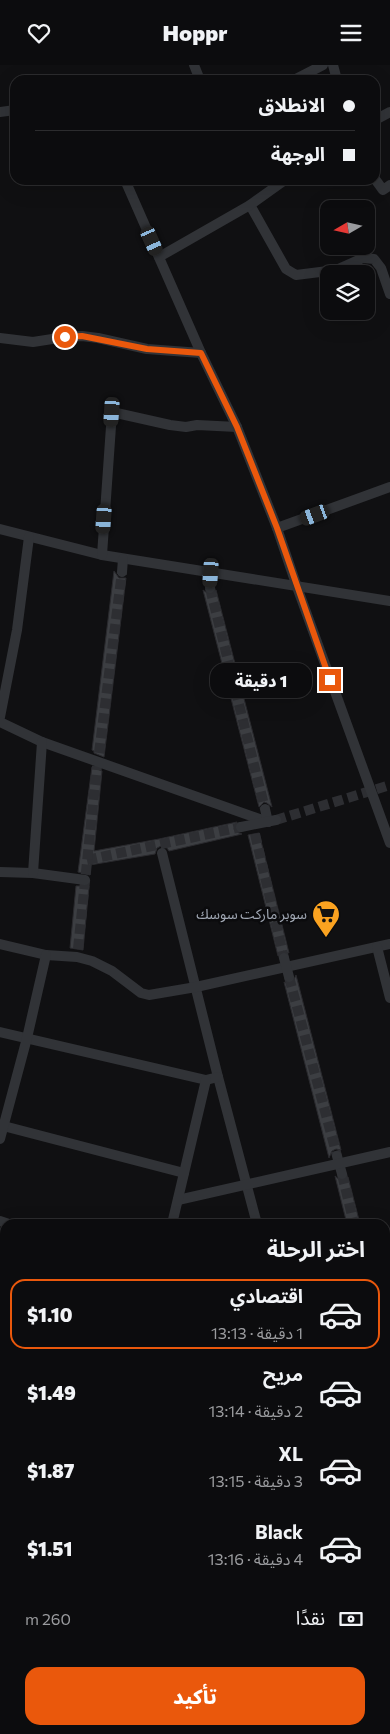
<!DOCTYPE html>
<html lang="ar">
<meta charset="utf-8">
<style>
:root{--surface:#0c0c0e;--page:#1a1a1c;--text:#f1f3f6;--muted:#9a9b9e;--line:#2c2c2e;--accent:#ea580c}
body{margin:0;font-family:Commissioner,"Noto Sans Arabic",sans-serif;background:var(--page);color:var(--text);direction:rtl;height:100vh;display:flex;flex-direction:column;font-size:19px;white-space:nowrap}
*{box-sizing:border-box;margin:0}
p{font-size:16px;color:var(--muted)}
.icon{flex:none;width:28px;height:28px;fill:none;stroke:currentColor;stroke-width:2;stroke-linecap:round;stroke-linejoin:round}
.map{position:relative;flex:1;overflow:hidden;direction:ltr}
.drawer{position:absolute;left:0px;top:1154px;width:390px;height:516px;display:flex;flex-direction:column;background:var(--surface);border-radius:15px 15px 0 0;box-shadow:0 5px 20px #0002,0 0 0 1px var(--line);direction:rtl}
.drawer>*{flex:none}
.hud{position:absolute;left:10px;top:10px;width:370px;height:110px;border-radius:15px;box-shadow:0 5px 20px #0002,0 0 0 1px var(--line);direction:rtl;display:grid;align-content:center;height:110px;padding:0 25px;background:var(--surface)}
.needle{width:32px;rotate:261deg}
.tools{position:absolute;left:320px;top:135px;display:grid;gap:10px}
.tools a{display:grid;place-items:center;width:55px;height:55px;border-radius:10px;background:var(--surface);box-shadow:0 5px 20px #0002,0 0 0 1px var(--line);font-size:25px}
.end{position:absolute;width:22px;height:22px;margin:-11px;border:6px solid #ea580c;background:#fff;box-shadow:0 0 0 2px #fff}
.from{border-radius:50%}
.bubble{position:absolute;height:35px;border-radius:15px;background:var(--surface);box-shadow:0 5px 20px #0002,0 0 0 1px var(--line);font-size:16px;font-weight:800;line-height:35px;text-align:center;direction:rtl}
.car{position:absolute;width:15px;height:30px;margin:-15px -8px;border-radius:6px;box-shadow:0 0 4px 1px #0007;background:linear-gradient(#222 24%,#8ab4d8 0 40%,#222 0 76%,#8ab4d8 0 86%,#222 0)}
.hud b{display:flex;align-items:center;gap:18px;height:48px;font-size:19px}
.hud b+b{border-top:1px solid var(--line)}
.hud i{width:12px;height:12px;background:var(--text)}
ul{padding:0;list-style:none}
li{display:flex;align-items:center;gap:15px;height:70px;margin:0 10px 8px;padding:0 15px;border:2px solid transparent;border-radius:15px}
li div{flex:1}
li b{display:block;font-size:19px}
li em{font-style:normal;font-weight:800}
li.current{border-color:var(--accent)}
li>.icon{width:45px;height:45px;stroke-width:1.5}
h2{padding:0 25px;font-size:22px;line-height:60px}
.pay{display:flex;align-items:center;gap:12px;height:55px;padding:0 25px;font-size:19px}
.pay p{margin-inline-start:auto}
.primary-button{display:flex;gap:10px;margin-top:auto;padding:10px 25px}
.primary-button a{flex:1;height:58px;border-radius:15px;background:var(--accent);color:#fff;font-size:20px;font-weight:800;line-height:58px;text-align:center}
header{display:flex;justify-content:space-between;align-items:center;height:65px;padding:0 25px;background:var(--surface);font-size:22px;font-weight:800}
.map>svg:first-child{display:block}
</style>
<header><svg class="icon" aria-label="menu" viewBox="0 0 24 24"><path d="M4 6h16M4 12h16M4 18h16"/></svg>Hoppr<svg class="icon" aria-label="heart" viewBox="0 0 24 24"><path d="M12 20l-8-8c-3-5 5-10 8-4 3-6 11-1 8 4z"/></svg></header>
<div class="map">
<svg width="390" height="1669" viewBox="0 0 390 1669">
<rect width="100%" height="100%" fill="#101012"/>
<g fill="#3c3e42" stroke="#2a2a2e">
<path d="M114,506L119,513H126L104,692L94,688V686L92,685Z"/>
<path d="M203,525L210,530L213,529L216,525L272,742L267,738L264,737L259,742Z"/>
<path d="M92,702L102,706L94,786L159,774L237,757L234,764L236,767L242,769L169,786L167,783L161,781L157,783L155,789L90,800V810L78,807Z"/>
<path d="M259,768L289,888L283,886L278,891L248,770Z"/>
<path d="M76,821H89L83,885L70,883Z"/>
<path d="M296,910L341,1085L336,1084L332,1086L329,1093L284,917L288,919L293,917Z"/>
<path d="M335,1111L341,1116L344,1115L348,1112L360,1159H347Z"/>
</g>
<g fill="none" stroke-linecap="round" stroke-linejoin="round">
<g stroke="#2d2e32" stroke-width="10" stroke-dasharray="10 5" stroke-linecap="butt">
<path d="M210,523L265,744"/>
<path d="M99,688L122,507"/>
<path d="M276,755L390,720"/>
<path d="M255,769L284,893"/>
<path d="M87,795L241,762"/>
<path d="M78,884L97,701"/>
<path d="M289,912L337,1091"/>
<path d="M342,1109L354,1159"/>
</g>
<g stroke="#313337" stroke-width="10">
<path d="M194,0L200,15"/>
<path d="M333,0L337,15"/>
<path d="M294,15L323,0"/>
<path d="M0,47L15,45"/>
<path d="M375,55L390,47"/>
<path d="M375,114L383,125L390,120"/>
<path d="M125,115L201,288L237,362L277,463L297,522L390,778"/>
<path d="M250,140L286,204L296,210L336,205L363,193L374,194L381,203L390,229"/>
<path d="M159,192L250,140L285,115"/>
<path d="M0,273L33,277L65,272L82,271L98,273L147,284L201,288"/>
<path d="M277,463L390,422"/>
<path d="M0,464L102,490L390,536"/>
<path d="M102,490L112,347L170,360L186,362L197,360L237,362"/>
<path d="M122,507L123,494"/>
<path d="M210,523L211,508"/>
<path d="M0,652L17,565L29,472"/>
<path d="M0,657L42,677L268,757"/>
<path d="M265,744L268,757"/>
<path d="M241,762L276,755"/>
<path d="M162,788L218,1012L257,1159"/>
<path d="M0,807L33,808L85,815"/>
<path d="M33,808L42,677"/>
<path d="M0,879L46,890L77,892L92,896L112,906L141,928L149,930L196,922L390,879"/>
<path d="M377,882L390,933"/>
<path d="M284,893L289,912"/>
<path d="M0,967L206,1015L218,1012"/>
<path d="M0,1060L184,1108"/>
<path d="M0,1074L27,973L46,890"/>
<path d="M337,1091L342,1109"/>
<path d="M178,1135L390,1087"/>
<path d="M0,1156L9,1159"/>
<path d="M172,1159L206,1015"/>
<path d="M0,1251L5,1252"/>
<path d="M386,1289L390,1305"/>
<path d="M0,1346L5,1348"/>
<path d="M0,1438L5,1439"/>
<path d="M385,1509L390,1507"/>
<path d="M0,1536L5,1537"/>
<path d="M385,1604L390,1603"/>
<path d="M0,1629L5,1630"/>
<path d="M51,1669L52,1665"/>
</g>
</g>
<g fill="none" stroke-linecap="round" stroke-linejoin="round">
<path stroke="#ea580c" stroke-width="6" d="M65,272L82,271L147,284L201,288L237,362L277,463L330,615"/>
</g>
<defs>
<g id="supermarket-pin" transform="scale(1.4375)"><path d="M0 17L-7.5 6A9.5 9.5 0 1 1 7.5 6Z" fill="#faa220" stroke="#0b0b0d"/><path d="M-6-5.5h2.5l.6 2H6L4.5 2H-2.5L-4.4-4H-6ZM-1.5 3.2a1.3 1.3 0 1 0 .1 0ZM3 3.2a1.3 1.3 0 1 0 .1 0Z" fill="#111"/></g>
</defs>
<g fill-rule="evenodd">
<use href="#supermarket-pin" x="326" y="849"/>
</g>
<g text-anchor="middle" stroke-width="5" stroke-linejoin="round" paint-order="stroke">
<g font-size="14" fill="#a1a8b4" stroke="#0b0b0d" text-anchor="end">
<text x="307" y="854">سوبر ماركت سوسك</text>
</g>
</g>
</svg>
<div class="tools">
<a><svg class="needle" viewBox="-14 -14 28 28"><path d="M0-13l5 13h-10z" fill="#e53935"/><path d="M0 13l5-13h-10z" fill="#9a9b9e"/></svg></a>
<a><svg class="icon" aria-label="layers" viewBox="0 0 24 24"><path d="M12 4l9 5-9 5-9-5zM3 14l9 5 9-5"/></svg></a>
</div>
<i class="end from" style="left:65px;top:272px"></i>
<i class="end" style="left:330px;top:615px"></i>
<div class="bubble" style="left:210px;top:598px;width:102px">1 دقيقة</div>
<i class="car" style="left:152px;top:176px;rotate:156deg"></i>
<i class="car" style="left:112px;top:347px;rotate:184deg"></i>
<i class="car" style="left:315px;top:450px;rotate:250deg"></i>
<i class="car" style="left:104px;top:454px;rotate:184deg"></i>
<i class="car" style="left:211px;top:508px;rotate:184deg"></i>
<div class="hud">
<b><i class="from"></i>الانطلاق</b>
<b><i></i>الوجهة</b>
</div>
<section class="drawer">
<h2>اختر الرحلة</h2>
<ul>
<li class="current"><svg class="icon" aria-label="car" viewBox="0 0 24 24"><path d="M5 17H2v-5l4-1 3-4h7l3 4 3 1v5h-3M9 17h6M6 11h13"/><circle cx="7" cy="17" r="2"/><circle cx="17" cy="17" r="2"/></svg><div><b>اقتصادي</b><p>1 دقيقة · 13:13</p></div><em>$1.10</em></li>
<li><svg class="icon" aria-label="car" viewBox="0 0 24 24"><path d="M5 17H2v-5l4-1 3-4h7l3 4 3 1v5h-3M9 17h6M6 11h13"/><circle cx="7" cy="17" r="2"/><circle cx="17" cy="17" r="2"/></svg><div><b>مريح</b><p>2 دقيقة · 13:14</p></div><em>$1.49</em></li>
<li><svg class="icon" aria-label="car" viewBox="0 0 24 24"><path d="M5 17H2v-5l4-1 3-4h7l3 4 3 1v5h-3M9 17h6M6 11h13"/><circle cx="7" cy="17" r="2"/><circle cx="17" cy="17" r="2"/></svg><div><b>XL</b><p>3 دقيقة · 13:15</p></div><em>$1.87</em></li>
<li><svg class="icon" aria-label="car" viewBox="0 0 24 24"><path d="M5 17H2v-5l4-1 3-4h7l3 4 3 1v5h-3M9 17h6M6 11h13"/><circle cx="7" cy="17" r="2"/><circle cx="17" cy="17" r="2"/></svg><div><b>Black</b><p>4 دقيقة · 13:16</p></div><em>$1.51</em></li>
</ul>
<div class="pay"><svg class="icon" aria-label="cash" viewBox="0 0 24 24"><path d="M3 7h18v10H3z"/><circle cx="12" cy="12" r="2"/></svg>نقدًا<p>260 m</p></div>
<div class="primary-button"><a>تأكيد</a></div>
</section>
</div>
